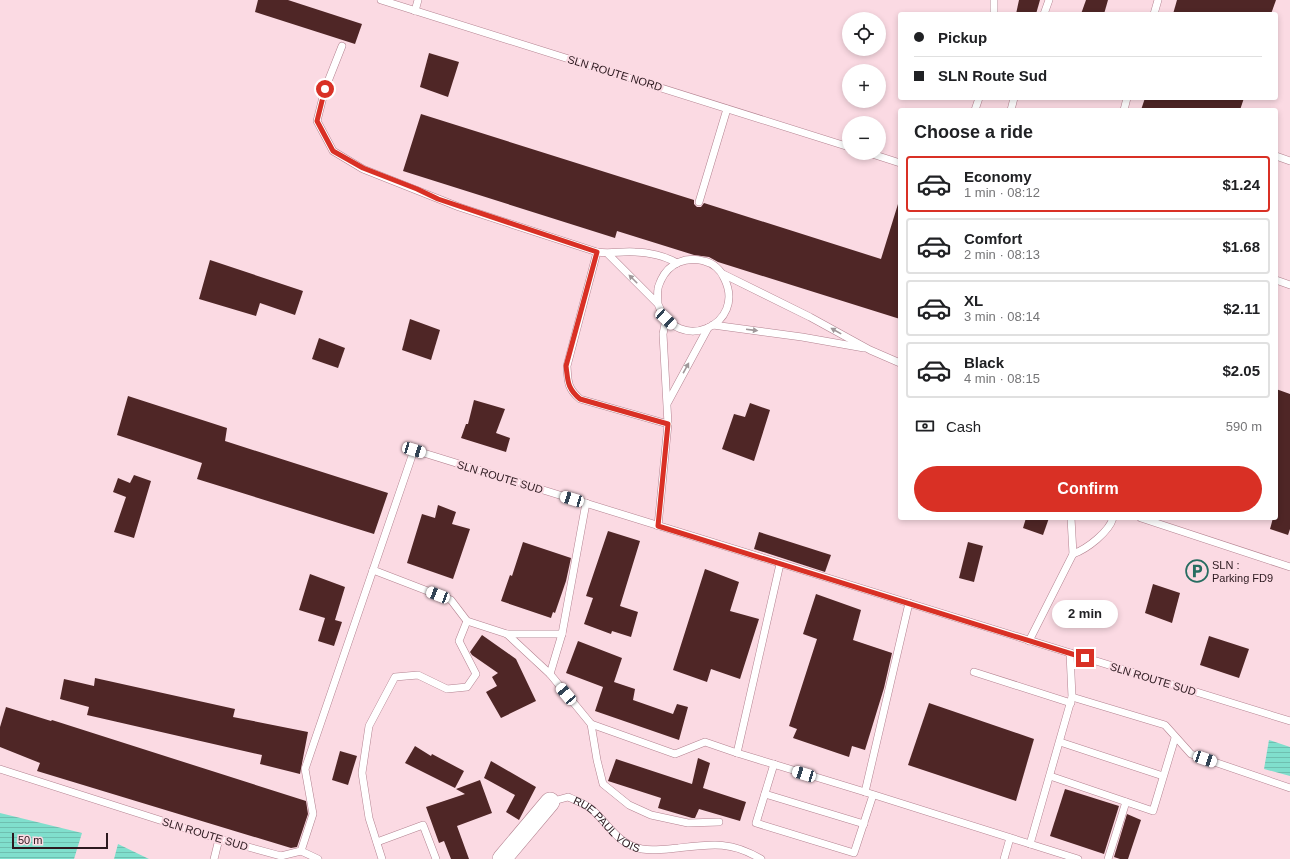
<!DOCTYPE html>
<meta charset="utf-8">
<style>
:root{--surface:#fff;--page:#f6f6f6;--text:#202124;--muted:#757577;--line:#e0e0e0;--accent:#d93025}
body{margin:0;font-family:Arial,sans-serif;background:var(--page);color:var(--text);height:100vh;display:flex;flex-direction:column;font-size:15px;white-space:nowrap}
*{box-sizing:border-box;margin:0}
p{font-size:13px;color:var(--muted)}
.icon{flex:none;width:22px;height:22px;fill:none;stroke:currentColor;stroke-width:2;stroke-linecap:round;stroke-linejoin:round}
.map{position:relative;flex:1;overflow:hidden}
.panel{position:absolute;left:898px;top:108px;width:380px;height:412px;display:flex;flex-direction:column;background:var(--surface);border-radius:4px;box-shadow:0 2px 6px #0003}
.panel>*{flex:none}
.guide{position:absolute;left:898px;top:12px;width:380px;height:88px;border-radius:4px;box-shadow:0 2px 6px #0003;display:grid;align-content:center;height:88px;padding:0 16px;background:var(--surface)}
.fabs{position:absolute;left:842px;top:12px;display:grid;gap:8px}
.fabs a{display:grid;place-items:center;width:44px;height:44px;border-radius:50%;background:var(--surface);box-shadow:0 2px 6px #0003;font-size:20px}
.scale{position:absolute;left:12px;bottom:10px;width:96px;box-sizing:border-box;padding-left:4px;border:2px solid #2c191f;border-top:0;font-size:11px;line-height:14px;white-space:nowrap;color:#2c191f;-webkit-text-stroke:3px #fbdae3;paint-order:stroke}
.end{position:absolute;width:18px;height:18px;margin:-9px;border:5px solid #d93025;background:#fff;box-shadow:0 0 0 2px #fff}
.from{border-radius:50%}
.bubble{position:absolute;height:28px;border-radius:14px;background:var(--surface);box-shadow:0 2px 6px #0003;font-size:13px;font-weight:600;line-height:28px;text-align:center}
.car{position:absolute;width:12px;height:24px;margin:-12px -6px;border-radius:5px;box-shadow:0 0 3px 1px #0007;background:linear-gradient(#fff 24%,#345 0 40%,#fff 0 76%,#345 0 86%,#fff 0)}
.guide b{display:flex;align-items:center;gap:14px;height:38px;font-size:15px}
.guide b+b{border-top:1px solid var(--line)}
.guide i{width:10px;height:10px;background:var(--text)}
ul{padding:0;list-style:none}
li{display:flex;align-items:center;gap:12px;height:56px;margin:0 8px 6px;padding:0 8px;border:2px solid var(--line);border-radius:4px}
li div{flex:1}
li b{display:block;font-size:15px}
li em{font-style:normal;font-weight:600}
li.selected{border-color:var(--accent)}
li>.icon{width:36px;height:36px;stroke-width:1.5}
h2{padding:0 16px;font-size:18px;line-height:48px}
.pay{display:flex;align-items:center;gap:10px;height:44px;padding:0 16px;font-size:15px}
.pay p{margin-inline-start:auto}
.button{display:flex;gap:8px;margin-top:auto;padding:8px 16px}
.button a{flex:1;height:46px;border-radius:24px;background:var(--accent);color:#fff;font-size:16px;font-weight:600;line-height:46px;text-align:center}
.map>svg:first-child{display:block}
</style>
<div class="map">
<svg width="1290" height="859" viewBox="0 0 1290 859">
<defs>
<pattern id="water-rules" width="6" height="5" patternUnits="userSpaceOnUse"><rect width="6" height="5" fill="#80dfcd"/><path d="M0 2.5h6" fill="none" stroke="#6fbfb0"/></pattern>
</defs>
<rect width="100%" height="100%" fill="#fbdae3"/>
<g fill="url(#water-rules)">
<path d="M1269,740L1290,747V776L1264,769Z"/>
<path d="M0,813L82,833L74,859H0Z"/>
<path d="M118,844L149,859H114Z"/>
</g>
<g fill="#4f2626">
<path d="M258,0H288L362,24L355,44L255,12Z"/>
<path d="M1019,0H1040L1036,14H1016Z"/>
<path d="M1086,0H1108L1104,14H1081Z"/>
<path d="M1177,0H1276L1271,14H1173Z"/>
<path d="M429,53L459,62L448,97L420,87Z"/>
<path d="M1145,98H1244L1240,110H1141Z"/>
<path d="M421,114L694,200V204L697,207H701L704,203L881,259L898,204L900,205V319L718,262L709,257L694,255L617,231L615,238L403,171Z"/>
<path d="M210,260L303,291L295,315L260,303L256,316L199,299Z"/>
<path d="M410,319L440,330L431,360L402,350Z"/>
<path d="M319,338L345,348L338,368L312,359Z"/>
<path d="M1276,389L1290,394V529L1288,535L1270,529L1273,518H1276Z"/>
<path d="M128,396L227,428L225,441L388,493L374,534L197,479L202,463L117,435Z"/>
<path d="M474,400L505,409L496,433L510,438L506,452L461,438L466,424H468Z"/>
<path d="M750,403L770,410L754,461L722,449L734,414L745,417Z"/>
<path d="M134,475L151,481L134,538L114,532L126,497L113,492L118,478L130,483Z"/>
<path d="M438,505L456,512L452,524L470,529L453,579L407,563L422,514L435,518Z"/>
<path d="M1026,518H1049L1043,535L1023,528Z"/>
<path d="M608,531L640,541L620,606L638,612L631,637L612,631L611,634L584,624L593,598L586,596Z"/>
<path d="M759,532L831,555L825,572L754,549Z"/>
<path d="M523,542L571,558L566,581L555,613L553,612L551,618L501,601L510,575L512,576Z"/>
<path d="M968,542L983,546L974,582L959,578Z"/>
<path d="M705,569L739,582L730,611L759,619L740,679L711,669L707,682L673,670Z"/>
<path d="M310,574L345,587L335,620L342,622L334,646L318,641L325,618L299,610Z"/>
<path d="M1153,584L1180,593L1172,623L1145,613Z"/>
<path d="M816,594L861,610L853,640L892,653L884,688L865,750L852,746L849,757L793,738L797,729L789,726L817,639L803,634Z"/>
<path d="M482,635L516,659L536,701L501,718L486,692L497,686L492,677L498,673L472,655L470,652Z"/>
<path d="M1209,636L1249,649L1239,678L1200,665Z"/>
<path d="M578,641L622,658L614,682L635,689L633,700L673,714L677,704L688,707L679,740L595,711L603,687L566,673Z"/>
<path d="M95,678L235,709L233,717L308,732L300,774L260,764L262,755L87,715L89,707L60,699L64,679L94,686Z"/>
<path d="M929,703L1034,739L1016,801L908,765Z"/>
<path d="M6,707L51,721L52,720L306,801L308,814L297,847L291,848L37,771L40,763L0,747V727Z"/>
<path d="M415,746L431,756L432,754L464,771L455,788L405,763Z"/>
<path d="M340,751L357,756L348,785L332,780Z"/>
<path d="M698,758L710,763L703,788L746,802L740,821L699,809L695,818H692L658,808L661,798L608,781L616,759L692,784Z"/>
<path d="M491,761L536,787L519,820L506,812L515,795L484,778Z"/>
<path d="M480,780L492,813L457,826L469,859H451L444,841L439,843L426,807L465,794L456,789Z"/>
<path d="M1065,789L1119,806L1104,854L1050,836Z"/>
<path d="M1127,814L1141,820L1128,859H1120L1114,857Z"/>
</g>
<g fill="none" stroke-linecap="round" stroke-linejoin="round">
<g stroke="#b38290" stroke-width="8">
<g id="lane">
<path d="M381,0L849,147"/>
<path d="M415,11L418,0"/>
<path d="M994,14V0"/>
<path d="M1044,14L1049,0"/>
<path d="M1154,14L1158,0"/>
<path d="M342,46L325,89L317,121L333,151L363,169L459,207L597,252C610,254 622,251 635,252C648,252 665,256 677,263"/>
<path d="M975,110L979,98"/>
<path d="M1011,110L1014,98"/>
<path d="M1124,110L1127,98"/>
<path d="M869,153L900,163"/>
<path d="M1276,156L1290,161"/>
<path d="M699,202L727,109"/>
<path d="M597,252L567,366C568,381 567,388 580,399L668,424"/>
<path d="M608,254L658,304C677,356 748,325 724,278C721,270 713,263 704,261C686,256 669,263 661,280C660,283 658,286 658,289C657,294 658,299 658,304"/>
<path d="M723,274L810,317L870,350L900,363"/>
<path d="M1276,280L1290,285"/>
<path d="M713,325L802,337L864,348"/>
<path d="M668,402L708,328"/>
<path d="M586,503L562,634L550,674L591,724L675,754L705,742L737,753L865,792"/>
<path d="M1071,518L1073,554"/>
<path d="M1141,518L1290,567"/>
<path d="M658,526L668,424L663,334L666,319"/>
<path d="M373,570L451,600L467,621L507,634L550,674"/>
<path d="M909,603L865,792L1030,844L1072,697L1070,653"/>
<path d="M507,634H562"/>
<path d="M1029,641L1073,554C1087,549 1109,532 1113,518"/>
<path d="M974,672L1071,703"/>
<path d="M1072,697L1165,725L1191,754L1290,788"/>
<path d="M591,724L597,760L603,784L629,805L651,815L688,823L719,822"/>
<path d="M1060,742L1163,776"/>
<path d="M737,753L780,564"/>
<path d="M774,764L756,823L854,853L873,795"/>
<path d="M0,769L219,839L281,856L301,851L313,814L305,769L414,450L1290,721"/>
<path d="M1050,776L1153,811L1175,738"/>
<path d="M765,794L864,824"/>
<path id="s1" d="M550,802L568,797C575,800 583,803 590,808C608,822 616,844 642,849C653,851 666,849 678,848C712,844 731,841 761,859"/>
<path d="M377,842L423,825L436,859"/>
<path d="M1030,844L1078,859"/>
<path d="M301,851L318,859"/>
<path d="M214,859L219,839"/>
<path d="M382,859L369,818L362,773L369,726L395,677L418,675L447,689L467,687L476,674L459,641L467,621"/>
<path d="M1004,859L1010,838"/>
<path d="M1108,859L1126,802"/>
</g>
</g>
<g stroke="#b38290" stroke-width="20">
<path id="secondary" d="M502,859L550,802"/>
</g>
<use href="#lane" stroke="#fff" stroke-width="7"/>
<use href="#secondary" stroke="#fff" stroke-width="19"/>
</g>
<defs><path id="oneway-solid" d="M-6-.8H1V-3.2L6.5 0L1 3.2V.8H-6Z"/></defs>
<g fill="#a0989a">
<use href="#oneway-solid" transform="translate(633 279) rotate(-135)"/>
<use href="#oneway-solid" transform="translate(752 330) rotate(7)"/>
<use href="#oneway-solid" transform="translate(836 331) rotate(-151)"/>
<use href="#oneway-solid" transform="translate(686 368) rotate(-61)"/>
</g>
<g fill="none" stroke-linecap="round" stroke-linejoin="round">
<path stroke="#d93025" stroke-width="5" d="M325,89L317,121L333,151L363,168L417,189L438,199L597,252L566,366C568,381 567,388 580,399L668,424L658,526L1085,658"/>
</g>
<defs>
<g id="parking-ring" transform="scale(1.15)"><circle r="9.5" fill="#fbdae3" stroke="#276d61" stroke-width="1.5"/><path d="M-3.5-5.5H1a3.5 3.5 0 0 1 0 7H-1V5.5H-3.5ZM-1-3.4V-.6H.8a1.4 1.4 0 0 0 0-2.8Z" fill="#276d61"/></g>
</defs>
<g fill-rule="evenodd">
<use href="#parking-ring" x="1197" y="571"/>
</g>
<g text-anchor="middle" stroke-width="4" stroke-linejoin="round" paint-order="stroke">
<g font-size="11" fill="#2c191f" stroke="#fbdae3">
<text transform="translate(615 73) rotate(17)" y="4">SLN ROUTE NORD</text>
<text transform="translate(500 477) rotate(17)" y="4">SLN ROUTE SUD</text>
<text transform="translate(1153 679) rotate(17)" y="4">SLN ROUTE SUD</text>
<text dy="4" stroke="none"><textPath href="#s1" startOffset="67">RUE PAUL VOIS</textPath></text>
<text transform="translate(205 834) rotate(17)" y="4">SLN ROUTE SUD</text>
</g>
<g font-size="11" fill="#2c191f" stroke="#fbdae3" text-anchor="start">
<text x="1212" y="569">SLN :<tspan x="1212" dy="13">Parking FD9</tspan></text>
</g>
</g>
</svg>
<div class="fabs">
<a><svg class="icon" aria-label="locate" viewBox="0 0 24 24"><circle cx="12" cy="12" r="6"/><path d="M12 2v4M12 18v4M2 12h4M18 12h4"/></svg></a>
<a>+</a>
<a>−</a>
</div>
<div class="scale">50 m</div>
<i class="end from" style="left:325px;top:89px"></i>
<i class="end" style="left:1085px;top:658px"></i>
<div class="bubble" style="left:1052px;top:600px;width:66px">2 min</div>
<i class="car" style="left:666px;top:319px;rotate:133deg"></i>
<i class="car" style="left:414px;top:450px;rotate:107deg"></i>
<i class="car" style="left:572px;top:499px;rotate:287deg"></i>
<i class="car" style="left:438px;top:595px;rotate:291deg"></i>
<i class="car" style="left:566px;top:694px;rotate:320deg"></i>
<i class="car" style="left:1205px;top:759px;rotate:109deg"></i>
<i class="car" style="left:804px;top:774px;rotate:287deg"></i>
<div class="guide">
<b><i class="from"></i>Pickup</b>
<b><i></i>SLN Route Sud</b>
</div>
<section class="panel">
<h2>Choose a ride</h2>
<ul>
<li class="selected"><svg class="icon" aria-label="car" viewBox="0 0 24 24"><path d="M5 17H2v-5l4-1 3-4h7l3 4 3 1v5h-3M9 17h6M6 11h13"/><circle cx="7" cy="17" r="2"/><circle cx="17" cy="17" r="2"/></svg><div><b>Economy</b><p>1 min · 08:12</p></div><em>$1.24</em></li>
<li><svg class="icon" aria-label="car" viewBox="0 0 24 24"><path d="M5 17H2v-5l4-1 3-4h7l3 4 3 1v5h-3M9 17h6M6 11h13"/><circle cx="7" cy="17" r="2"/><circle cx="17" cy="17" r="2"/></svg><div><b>Comfort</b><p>2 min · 08:13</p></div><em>$1.68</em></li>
<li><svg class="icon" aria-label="car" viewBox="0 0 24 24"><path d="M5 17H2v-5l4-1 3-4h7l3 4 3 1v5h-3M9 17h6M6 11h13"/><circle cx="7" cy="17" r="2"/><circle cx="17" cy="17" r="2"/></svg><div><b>XL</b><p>3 min · 08:14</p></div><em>$2.11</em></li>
<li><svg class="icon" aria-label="car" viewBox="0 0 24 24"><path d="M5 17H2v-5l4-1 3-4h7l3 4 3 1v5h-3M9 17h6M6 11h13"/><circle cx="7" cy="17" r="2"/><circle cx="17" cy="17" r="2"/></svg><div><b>Black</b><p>4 min · 08:15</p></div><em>$2.05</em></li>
</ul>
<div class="pay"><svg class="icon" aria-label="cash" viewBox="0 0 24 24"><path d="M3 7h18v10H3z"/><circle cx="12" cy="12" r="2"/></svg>Cash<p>590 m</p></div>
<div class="button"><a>Confirm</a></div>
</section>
</div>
